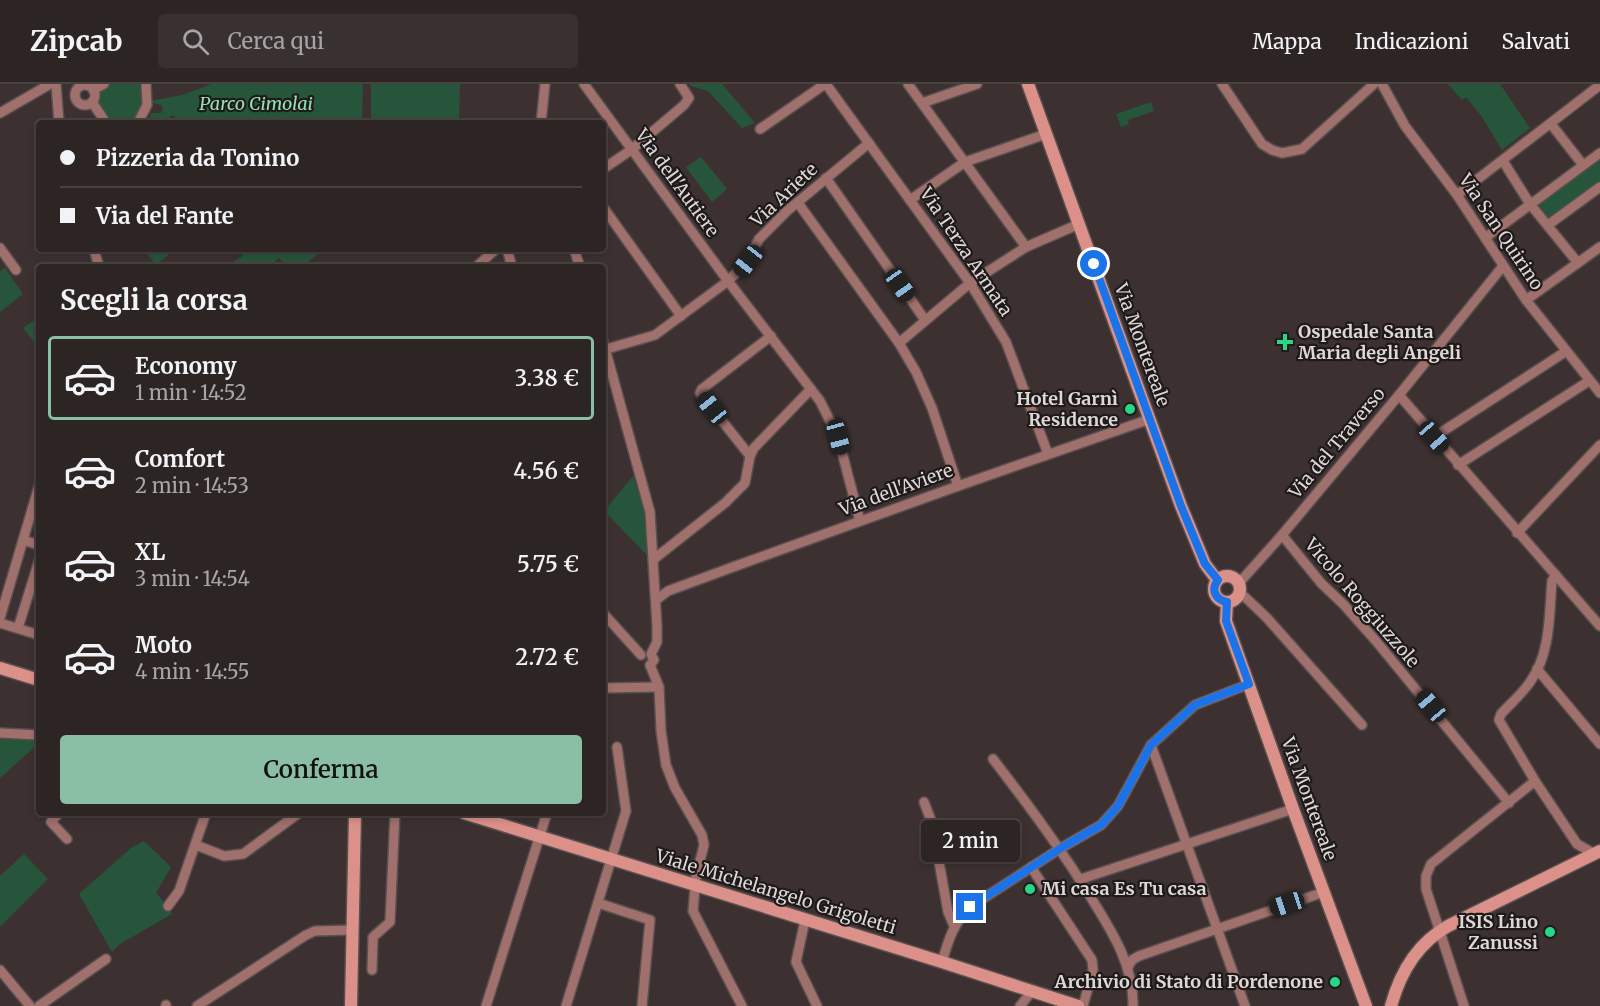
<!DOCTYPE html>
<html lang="it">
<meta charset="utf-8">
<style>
:root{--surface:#2d2524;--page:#393131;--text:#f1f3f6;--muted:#a7a5a6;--line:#484241;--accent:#8abfa5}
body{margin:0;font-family:Merriweather,serif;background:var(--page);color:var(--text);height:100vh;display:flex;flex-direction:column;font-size:22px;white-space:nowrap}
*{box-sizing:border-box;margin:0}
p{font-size:20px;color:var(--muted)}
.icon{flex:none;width:33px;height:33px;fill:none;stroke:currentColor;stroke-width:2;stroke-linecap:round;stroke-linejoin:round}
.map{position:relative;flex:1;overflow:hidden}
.drawer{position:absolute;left:36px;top:180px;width:570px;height:552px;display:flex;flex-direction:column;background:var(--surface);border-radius:6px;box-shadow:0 3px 9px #0003,0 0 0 2px var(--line)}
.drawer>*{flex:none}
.banner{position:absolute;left:36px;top:36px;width:570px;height:132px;border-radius:6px;box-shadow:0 3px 9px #0003,0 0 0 2px var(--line);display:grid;align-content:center;height:132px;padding:0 24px;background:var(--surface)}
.end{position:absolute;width:27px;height:27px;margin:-14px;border:8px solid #1a73e8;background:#fff;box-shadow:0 0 0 3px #fff}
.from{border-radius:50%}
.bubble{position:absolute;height:42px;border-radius:6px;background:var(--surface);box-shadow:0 3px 9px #0003,0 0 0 2px var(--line);font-size:20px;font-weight:600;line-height:42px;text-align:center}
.car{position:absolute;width:18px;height:36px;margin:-18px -9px;border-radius:8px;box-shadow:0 0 4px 2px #0007;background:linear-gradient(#222 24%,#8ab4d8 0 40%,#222 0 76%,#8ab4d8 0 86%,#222 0)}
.banner b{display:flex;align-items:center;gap:21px;height:57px;font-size:22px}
.banner b+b{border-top:2px solid var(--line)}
.banner i{width:15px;height:15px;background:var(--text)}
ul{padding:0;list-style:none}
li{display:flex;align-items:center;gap:18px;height:84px;margin:0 12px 9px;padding:0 12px;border:3px solid transparent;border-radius:6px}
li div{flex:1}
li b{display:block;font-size:22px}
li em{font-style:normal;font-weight:600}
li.current{border-color:var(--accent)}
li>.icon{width:54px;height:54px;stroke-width:1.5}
h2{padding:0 24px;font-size:27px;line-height:72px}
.primary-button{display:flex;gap:12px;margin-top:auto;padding:12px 24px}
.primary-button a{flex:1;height:69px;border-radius:6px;background:var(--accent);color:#111;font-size:24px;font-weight:600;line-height:69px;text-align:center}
header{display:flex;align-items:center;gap:36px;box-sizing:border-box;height:84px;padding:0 30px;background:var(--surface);border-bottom:2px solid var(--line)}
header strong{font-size:28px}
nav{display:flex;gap:33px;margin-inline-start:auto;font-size:21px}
.search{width:420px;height:54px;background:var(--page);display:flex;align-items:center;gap:15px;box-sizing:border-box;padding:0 21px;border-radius:6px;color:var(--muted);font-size:22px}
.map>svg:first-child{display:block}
</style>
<header>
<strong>Zipcab</strong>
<div class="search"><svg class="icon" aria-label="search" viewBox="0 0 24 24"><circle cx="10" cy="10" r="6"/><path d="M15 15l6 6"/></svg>Cerca qui</div>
<nav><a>Mappa</a><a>Indicazioni</a><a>Salvati</a></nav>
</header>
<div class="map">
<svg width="1600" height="922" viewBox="0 0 1600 922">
<rect width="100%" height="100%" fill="#3c3130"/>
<g fill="#27553b">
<path d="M109,0H139C146,15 142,28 131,39H109L94,17L97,14V7Z"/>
<path d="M212,0H363L362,39H180L173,31L161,39H151L149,36L151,29H161L163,25L161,21L150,18V17L182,11Z"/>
<path d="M371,0H460L459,39H371Z"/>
<path d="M689,0H722L755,39L742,44L708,7L691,2Z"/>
<path d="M1448,0H1500L1530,44L1502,66L1482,33L1466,13L1462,16Z"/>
<path d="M1151,18L1154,27L1128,36L1129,40L1121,43L1116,30Z"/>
<path d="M1600,69V103L1548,141L1530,120Z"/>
<path d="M701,73L727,105L712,118L686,83Z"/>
<path d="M143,165H176L156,181Z"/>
<path d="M240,165H325L301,183H288L279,174L269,183H225L243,172Z"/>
<path d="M5,184L23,210L0,228V187Z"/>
<path d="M39,233V264L23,244Z"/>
<path d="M633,392L643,422L648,472L604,427Z"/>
<path d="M0,655L39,656V659L0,694Z"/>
<path d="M144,757L171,783L156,809L168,822L172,830L120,860L112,868L79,810L131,764Z"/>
<path d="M24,770L48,795L0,843V792Z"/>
</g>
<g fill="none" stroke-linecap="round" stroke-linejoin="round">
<g stroke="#594f4e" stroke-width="12">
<g id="street">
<path d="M56,0L59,39"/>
<path d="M584,0L728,197L820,317L838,353L860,437"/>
<path d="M826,0L970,199L1006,258L1048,370"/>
<path d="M908,0L1026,163"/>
<path d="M1222,0L1262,60L1272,66L1282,69L1302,65L1374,0"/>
<path d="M1382,0L1405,42L1457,111L1526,216L1600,309"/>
<circle cx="85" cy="11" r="10"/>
<path d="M93,6L104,0"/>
<path d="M92,18L106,39"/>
<path d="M922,19L977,0"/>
<path d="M0,29L50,0"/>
<path d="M138,39L147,21L146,0"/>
<path d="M541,39L545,0"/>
<path d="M1551,40L1583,81"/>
<path d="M760,45L825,0"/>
<path d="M1503,77L1530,120L1578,179"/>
<path d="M603,85L631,66L684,21L689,14L680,0"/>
<path d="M826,94L925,236"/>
<path d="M1457,111L1600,1"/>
<path d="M910,116L965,78L1046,50"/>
<path d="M798,119L899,259L916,288L932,324L958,402"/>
<path d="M603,123L681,232"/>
<path d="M1548,141L1600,103"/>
<path d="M1485,154L1600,69"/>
<path d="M0,164L16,186"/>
<path d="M94,165L99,183"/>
<path d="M507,165L512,183"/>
<path d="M574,165L580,183"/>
<path d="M476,183L496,165"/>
<path d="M1526,216L1600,163"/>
<path d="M603,257L650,428L657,542V558L651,570L654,576L650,581L659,603L661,647L666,681L675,704L702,751L704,761L696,792L693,827L742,922"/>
<path d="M899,259L970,199L1026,163L1079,140"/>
<path d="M603,266L655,251L728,197L748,177L759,155L787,127L869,59"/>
<path d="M1399,311L1600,542"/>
<path d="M1434,353L1565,268"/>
<path d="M750,372L700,309L702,305L771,252"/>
<path d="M1458,381L1589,297"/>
<path d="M1517,449L1600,361"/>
<path d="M1282,451L1321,499L1344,521L1376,557L1509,719"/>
<path d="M23,456L39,461"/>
<path d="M654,475L725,419L745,399L750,372L754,364L811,305"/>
<path d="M1556,491L1552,497C1549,531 1551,569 1530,598C1522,610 1511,619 1501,630L1499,636L1535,697L1577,760L1593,769"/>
<path d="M1239,499L1282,451L1399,311L1503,182"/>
<path d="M1239,511L1245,513L1267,534L1362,641"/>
<path d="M656,516L668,507L733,483L958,402L1150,335"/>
<path d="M603,529L641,571"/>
<path d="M0,534L39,402"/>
<path d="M0,539L39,551"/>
<path d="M18,544L39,477"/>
<path d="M1537,585L1600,660"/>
<path d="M603,604L659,603"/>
<path d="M0,649L39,651"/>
<path d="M1151,661L1245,922"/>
<path d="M993,675C1029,722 1062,766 1093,817C1113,849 1134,883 1133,922"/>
<path d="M924,718L932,739L948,828L954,842"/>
<path d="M59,729L51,738L67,755"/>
<path d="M196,761L224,772L243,770L299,729"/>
<path d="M1031,783L1092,876L1093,886L1083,922"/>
<path d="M1081,795L1293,725"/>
<path d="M598,819L650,836L642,922"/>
<path d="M168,822L179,807L206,729"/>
<path d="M805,836L796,878L817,922"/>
<path d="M942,878C948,857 954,838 970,823L1061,764L1101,741L1118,722L1151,661L1195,621L1249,600"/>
<path d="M1128,883L1132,876L1139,872L1324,808"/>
<path d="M0,886L30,922"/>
<path d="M372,886L373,853L390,838L395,729"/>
<path d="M166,921V922"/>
<path d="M39,922L106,875"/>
<path d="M197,922L306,851L315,847L352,846"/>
<path d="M486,922L547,729"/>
<path d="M566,922L626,727L617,663"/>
<path d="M1020,922L1032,907"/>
<path d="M1464,922L1426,805V792L1431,780L1535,697"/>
</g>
</g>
<g stroke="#594f4e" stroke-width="15">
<g id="secondary">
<path d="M1028,0L1181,422L1205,480L1217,496"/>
<circle cx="1227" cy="505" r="13"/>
<path d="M1227,518L1226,537L1293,725L1366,922"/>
<path d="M0,584L39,596"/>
<path d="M464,729L942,878L1078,922"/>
<path d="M351,922L355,729"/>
<path d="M1391,922C1400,889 1418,859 1448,842L1600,767"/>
</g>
</g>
<use href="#street" stroke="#9f706c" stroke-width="9"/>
<use href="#secondary" stroke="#db918a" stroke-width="12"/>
</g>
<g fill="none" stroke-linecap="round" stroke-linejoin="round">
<path stroke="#1a73e8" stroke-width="8" d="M970,823L1061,764L1101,741L1118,722L1151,661L1195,621L1249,600L1226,537L1227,518C1216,516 1210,506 1218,496L1205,480L1181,422L1094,180"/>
</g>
<g fill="#24d886" stroke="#1f1a1a" stroke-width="2">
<path d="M1282 249h6v6h6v6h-6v6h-6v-6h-6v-6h6z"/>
<circle cx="1130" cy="325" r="6"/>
<circle cx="1030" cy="805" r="6"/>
<circle cx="1550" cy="848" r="6"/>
<circle cx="1335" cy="898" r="6"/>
</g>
<g text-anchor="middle" stroke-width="4.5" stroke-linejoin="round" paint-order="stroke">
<g font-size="18" font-style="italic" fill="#93e3b2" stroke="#1f1a1a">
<text x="256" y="26">Parco Cimolai</text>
</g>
<g font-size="18" fill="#ded7d6" stroke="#1f1a1a">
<text transform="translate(677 99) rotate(54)" y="6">Via dell'Autiere</text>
<text transform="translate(784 111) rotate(-43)" y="6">Via Ariete</text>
<text transform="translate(1501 148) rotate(56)" y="6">Via San Quirino</text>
<text transform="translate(966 168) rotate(56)" y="6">Via Terza Armata</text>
<text transform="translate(1142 261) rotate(70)" y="6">Via Montereale</text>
<text transform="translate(1337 359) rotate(-50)" y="6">Via del Traverso</text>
<text transform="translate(896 406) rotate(-20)" y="6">Via dell'Aviere</text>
<text transform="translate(1362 519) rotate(49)" y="6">Vicolo Roggiuzzole</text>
<text transform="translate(1309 715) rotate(70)" y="6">Via Montereale</text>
<text transform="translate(776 808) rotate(17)" y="6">Viale Michelangelo Grigoletti</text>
</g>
<g font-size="18" font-weight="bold" fill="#ded7d6" stroke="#1f1a1a" text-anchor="end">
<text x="1298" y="254" text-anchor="start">Ospedale Santa<tspan x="1298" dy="21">Maria degli Angeli</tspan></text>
<text x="1118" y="321">Hotel Garnì<tspan x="1118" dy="21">Residence</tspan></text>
<text x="1042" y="811" text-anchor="start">Mi casa Es Tu casa</text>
<text x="1538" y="844">ISIS Lino<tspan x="1538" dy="21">Zanussi</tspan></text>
<text x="1323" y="904">Archivio di Stato di Pordenone</text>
</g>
</g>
</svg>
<i class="end from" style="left:1094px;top:180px"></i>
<i class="end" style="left:970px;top:823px"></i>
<div class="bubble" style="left:921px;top:736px;width:99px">2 min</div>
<i class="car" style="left:748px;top:177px;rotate:218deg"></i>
<i class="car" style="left:900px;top:201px;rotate:145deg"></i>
<i class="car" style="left:712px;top:324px;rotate:321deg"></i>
<i class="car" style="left:838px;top:353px;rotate:165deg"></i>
<i class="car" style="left:1434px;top:353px;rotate:139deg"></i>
<i class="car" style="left:1431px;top:622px;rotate:320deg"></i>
<i class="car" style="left:1287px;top:820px;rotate:252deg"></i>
<div class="banner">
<b><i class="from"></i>Pizzeria da Tonino</b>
<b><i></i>Via del Fante</b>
</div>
<section class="drawer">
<h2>Scegli la corsa</h2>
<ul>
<li class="current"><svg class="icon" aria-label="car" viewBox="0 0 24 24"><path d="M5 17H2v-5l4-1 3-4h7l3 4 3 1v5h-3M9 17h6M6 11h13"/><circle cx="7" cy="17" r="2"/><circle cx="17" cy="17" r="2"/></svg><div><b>Economy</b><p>1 min · 14:52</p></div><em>3.38 €</em></li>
<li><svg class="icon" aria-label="car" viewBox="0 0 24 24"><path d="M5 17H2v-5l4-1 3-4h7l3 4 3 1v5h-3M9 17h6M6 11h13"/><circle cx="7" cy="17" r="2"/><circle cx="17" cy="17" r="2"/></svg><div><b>Comfort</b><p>2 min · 14:53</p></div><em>4.56 €</em></li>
<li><svg class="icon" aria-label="car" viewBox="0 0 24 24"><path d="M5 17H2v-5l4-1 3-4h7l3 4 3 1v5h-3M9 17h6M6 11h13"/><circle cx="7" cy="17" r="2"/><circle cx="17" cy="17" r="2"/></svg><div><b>XL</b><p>3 min · 14:54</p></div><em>5.75 €</em></li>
<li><svg class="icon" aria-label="car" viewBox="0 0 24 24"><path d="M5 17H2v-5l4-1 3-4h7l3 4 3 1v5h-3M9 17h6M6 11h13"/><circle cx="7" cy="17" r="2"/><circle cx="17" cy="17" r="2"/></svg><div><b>Moto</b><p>4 min · 14:55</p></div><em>2.72 €</em></li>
</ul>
<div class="primary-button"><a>Conferma</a></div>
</section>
</div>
